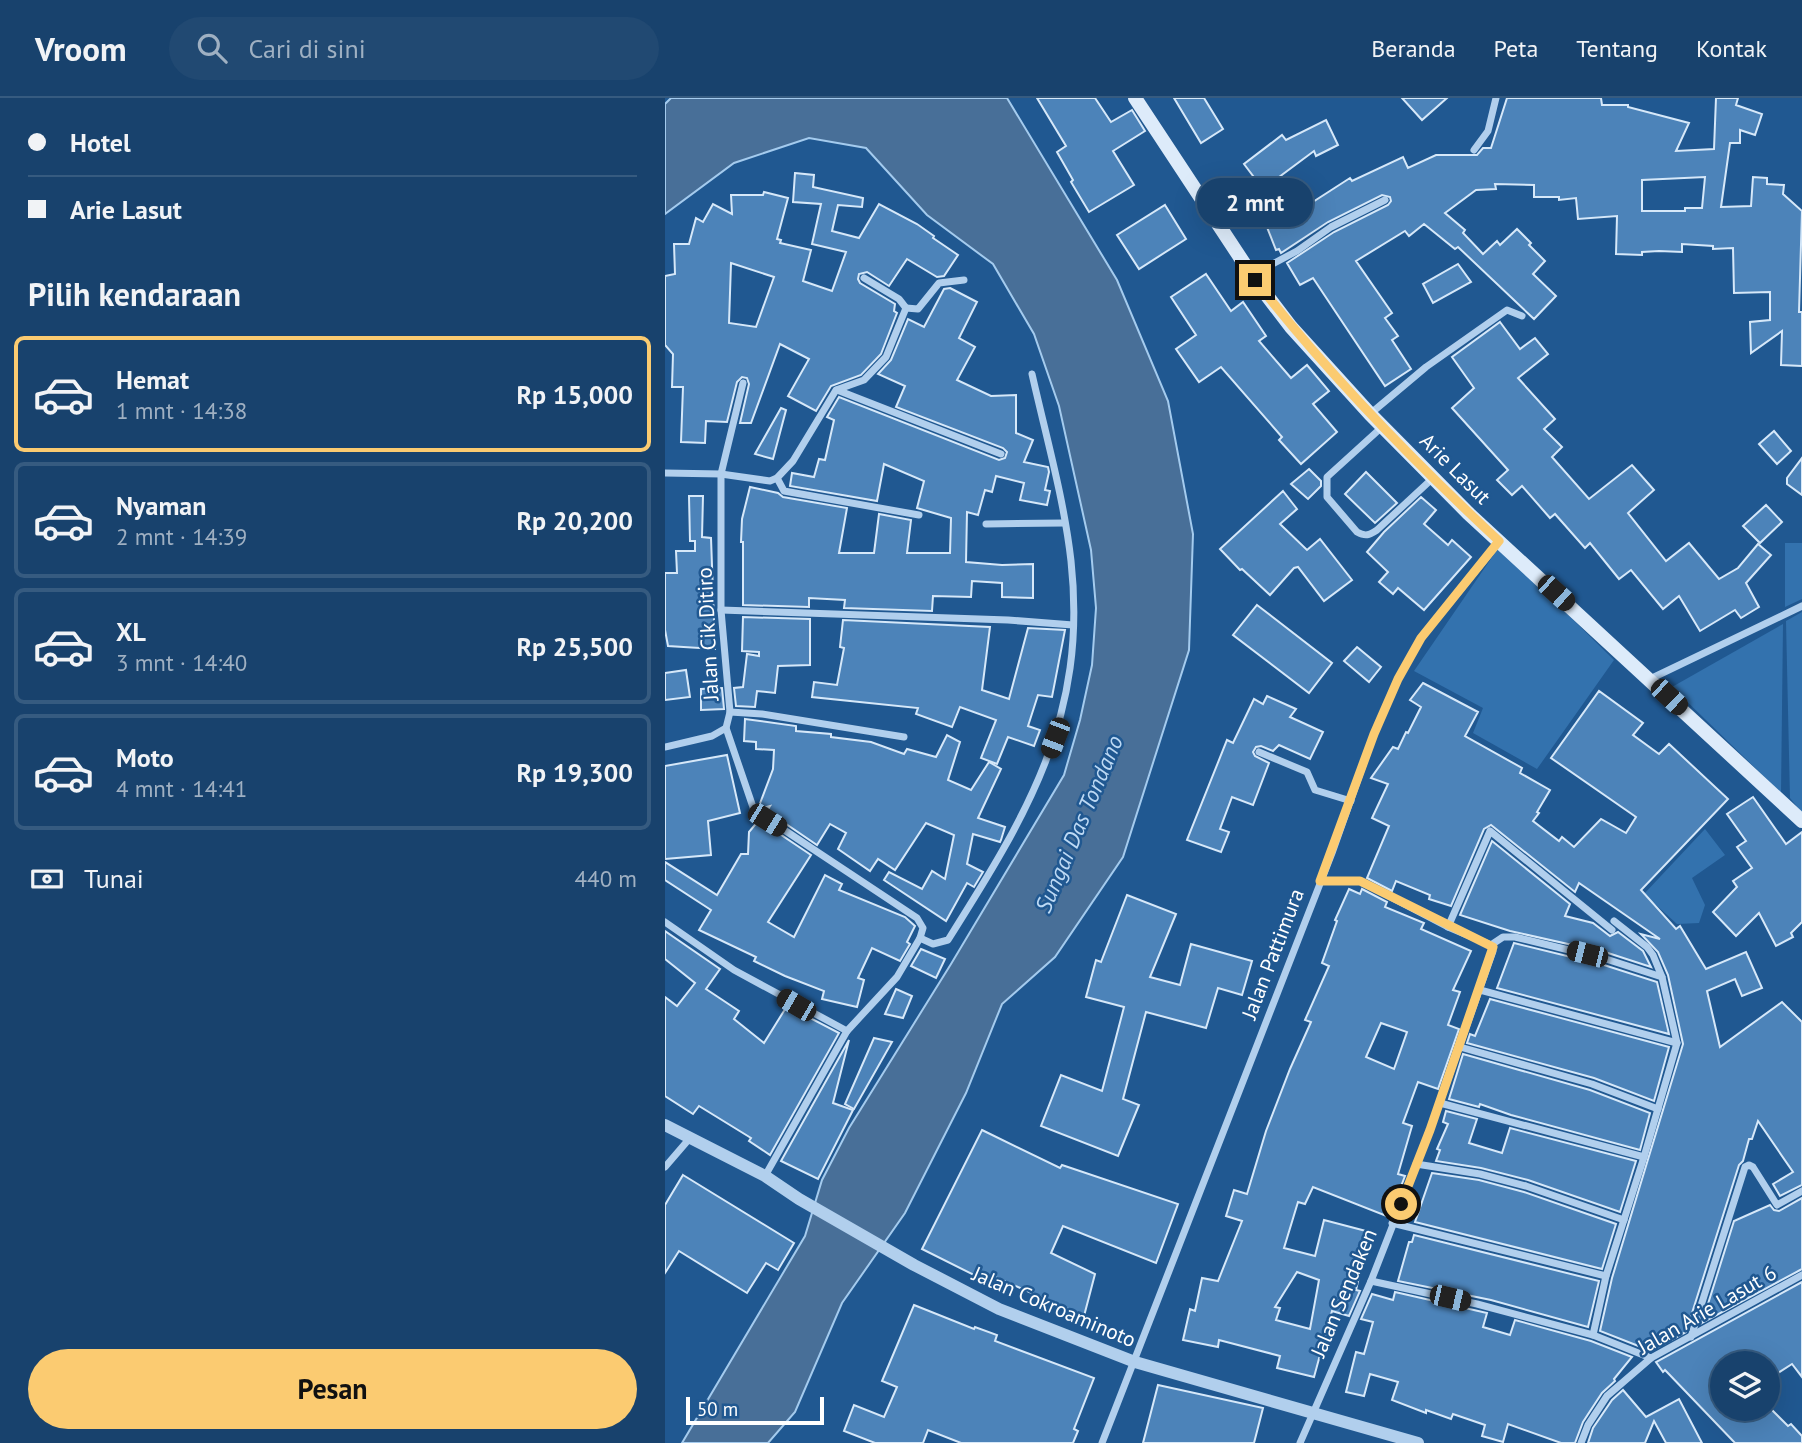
<!DOCTYPE html>
<html lang="id">
<meta charset="utf-8">
<style>
:root{--surface:#18426d;--page:#214972;--text:#f1f3f6;--muted:#9fb0c2;--line:#365b80;--accent:#fbcb71}
body{margin:0;font-family:"PT Sans",sans-serif;background:var(--page);color:var(--text);height:100vh;display:flex;flex-direction:column;font-size:26px;white-space:nowrap}
*{box-sizing:border-box;margin:0}
p{font-size:23px;color:var(--muted)}
.icon{flex:none;width:38px;height:38px;fill:none;stroke:currentColor;stroke-width:2;stroke-linecap:round;stroke-linejoin:round}
.map{position:relative;flex:1;overflow:hidden}
.details{display:flex;flex-direction:column;background:var(--surface);width:665px}
.details>*{flex:none}
.top-card{display:grid;align-content:center;height:154px;padding:0 28px;background:var(--surface)}
.fabs{position:absolute;left:1045px;top:1253px;display:grid;gap:14px}
.fabs a{display:grid;place-items:center;width:70px;height:70px;border-radius:50%;background:var(--surface);box-shadow:0 7px 28px #0002,0 0 0 2px var(--line);font-size:35px}
.scale{position:absolute;left:21px;bottom:18px;width:138px;box-sizing:border-box;padding-left:7px;border:4px solid #fff;border-top:0;font-size:19px;line-height:24px;white-space:nowrap;color:#fff;-webkit-text-stroke:5px #205891;paint-order:stroke}
.end{position:absolute;width:32px;height:32px;margin:-16px;border:9px solid #fbcb71;background:#111;box-shadow:0 0 0 4px #111}
.from{border-radius:50%}
.bubble{position:absolute;height:49px;border-radius:24px;background:var(--surface);box-shadow:0 7px 28px #0002,0 0 0 2px var(--line);font-size:23px;font-weight:600;line-height:49px;text-align:center}
.car{position:absolute;width:21px;height:42px;margin:-21px -10px;border-radius:9px;box-shadow:0 0 5px 2px #0007;background:linear-gradient(#222 24%,#8ab4d8 0 40%,#222 0 76%,#8ab4d8 0 86%,#222 0)}
.top-card b{display:flex;align-items:center;gap:24px;height:66px;font-size:26px}
.top-card b+b{border-top:2px solid var(--line)}
.top-card i{width:18px;height:18px;background:var(--text)}
ul{padding:0;list-style:none}
li{display:flex;align-items:center;gap:21px;height:116px;margin:0 14px 10px;padding:0 14px;border:4px solid var(--line);border-radius:10px}
li div{flex:1}
li b{display:block;font-size:26px}
li em{font-style:normal;font-weight:600}
li.selected{border-color:var(--accent)}
li>.icon{width:63px;height:63px;stroke-width:1.5}
h2{padding:0 28px;font-size:32px;line-height:84px}
.pay{display:flex;align-items:center;gap:18px;height:77px;padding:0 28px;font-size:26px}
.pay p{margin-inline-start:auto}
.primary-button{display:flex;gap:14px;margin-top:auto;padding:14px 28px}
.primary-button a{flex:1;height:80px;border-radius:42px;background:var(--accent);color:#111;font-size:28px;font-weight:600;line-height:80px;text-align:center}
header{display:flex;align-items:center;gap:42px;box-sizing:border-box;height:98px;padding:0 35px;background:var(--surface);border-bottom:2px solid var(--line)}
header strong{font-size:33px}
nav{display:flex;gap:38px;margin-inline-start:auto;font-size:24px}
.search{width:490px;height:63px;background:var(--page);display:flex;align-items:center;gap:18px;box-sizing:border-box;padding:0 24px;border-radius:38px;color:var(--muted);font-size:26px}
main{display:flex;flex:1;min-height:0}
.map>svg:first-child{display:block}
</style>
<header>
<strong>Vroom</strong>
<div class="search"><svg class="icon" aria-label="search" viewBox="0 0 24 24"><circle cx="10" cy="10" r="6"/><path d="M15 15l6 6"/></svg>Cari di sini</div>
<nav><a>Beranda</a><a>Peta</a><a>Tentang</a><a>Kontak</a></nav>
</header>
<main>
<section class="details">
<div class="top-card">
<b><i class="from"></i>Hotel</b>
<b><i></i>Arie Lasut</b>
</div>
<h2>Pilih kendaraan</h2>
<ul>
<li class="selected"><svg class="icon" aria-label="car" viewBox="0 0 24 24"><path d="M5 17H2v-5l4-1 3-4h7l3 4 3 1v5h-3M9 17h6M6 11h13"/><circle cx="7" cy="17" r="2"/><circle cx="17" cy="17" r="2"/></svg><div><b>Hemat</b><p>1 mnt · 14:38</p></div><em>Rp 15,000</em></li>
<li><svg class="icon" aria-label="car" viewBox="0 0 24 24"><path d="M5 17H2v-5l4-1 3-4h7l3 4 3 1v5h-3M9 17h6M6 11h13"/><circle cx="7" cy="17" r="2"/><circle cx="17" cy="17" r="2"/></svg><div><b>Nyaman</b><p>2 mnt · 14:39</p></div><em>Rp 20,200</em></li>
<li><svg class="icon" aria-label="car" viewBox="0 0 24 24"><path d="M5 17H2v-5l4-1 3-4h7l3 4 3 1v5h-3M9 17h6M6 11h13"/><circle cx="7" cy="17" r="2"/><circle cx="17" cy="17" r="2"/></svg><div><b>XL</b><p>3 mnt · 14:40</p></div><em>Rp 25,500</em></li>
<li><svg class="icon" aria-label="car" viewBox="0 0 24 24"><path d="M5 17H2v-5l4-1 3-4h7l3 4 3 1v5h-3M9 17h6M6 11h13"/><circle cx="7" cy="17" r="2"/><circle cx="17" cy="17" r="2"/></svg><div><b>Moto</b><p>4 mnt · 14:41</p></div><em>Rp 19,300</em></li>
</ul>
<div class="pay"><svg class="icon" aria-label="cash" viewBox="0 0 24 24"><path d="M3 7h18v10H3z"/><circle cx="12" cy="12" r="2"/></svg>Tunai<p>440 m</p></div>
<div class="primary-button"><a>Pesan</a></div>
</section>
<div class="map">
<svg width="1137" height="1345" viewBox="0 0 1137 1345">
<rect width="100%" height="100%" fill="#205891"/>
<g fill="#3372ae">
<path d="M1120,445H1137V501L1120,509Z"/>
<path d="M834,449L949,562L872,671L808,635L818,610L749,573Z"/>
<path d="M1137,514V715L1125,700L1121,523Z"/>
<path d="M1118,526L1116,695L1007,589Z"/>
<path d="M1040,731L1060,757L1027,780L1040,807L1034,825L1012,826L979,796Z"/>
</g>
<path fill="#486f98" stroke="#a4cbee" stroke-width="2" d="M6,0H342L452,182L503,303L528,436L524,552L458,759L390,859L337,906L301,995L240,1115L177,1205L130,1314L103,1345H17L140,1138L157,1082L184,1030L286,866L399,677L415,622L427,567L431,510L426,452L394,308L369,236L328,166L262,117L201,50L144,40L69,65L0,116V6Z"/>
<g fill="#4c83b9" stroke="#d6e8f9" stroke-width="2" fill-rule="evenodd">
<path d="M372,0H430L446,24L467,12L480,33L448,53L469,87L424,114L406,84L408,82L392,54L401,48Z"/>
<path d="M509,0H539L558,31L536,45Z"/>
<path d="M737,0H782L757,22Z"/>
<path d="M842,0H936L937,7H963V9L1024,25L1011,53L1049,51L1051,0H1073L1071,7L1097,16L1090,37L1075,32V45H1065L1056,109L1086,108L1088,79L1102,80V86L1119,87L1118,96L1137,113L1134,214H1137V268L1116,267L1117,233L1086,255L1085,224L1105,222V194L1069,195L1068,150L1048,151V148L1017,146V154L994,153L977,154V157L951,156L952,118L913,121L911,100L894,102V99H869V87L830,86L831,91L811,92L780,115L800,132L798,135L818,156L832,143L835,147L852,131L866,145L864,147L880,163L868,176L891,198L869,221L793,149L790,151L759,126L744,138L740,133L691,163L727,215L720,220L733,238L727,242L746,271L720,288L648,180L635,187L622,165L669,134L723,107L726,103L725,99L717,97L663,124L616,155L614,151L611,152L596,114L636,99L640,109L685,80L687,83L738,59L743,70L771,57H812L818,50H826ZM1040,79L1037,110H1020V113H977V82Z"/>
<path d="M661,22L673,47L651,58L649,53L598,91L579,66L617,37L621,42Z"/>
<path d="M130,75L149,77L148,89L198,100L197,109L173,107L167,133L194,140L214,106L252,126L269,138L268,140L293,157L279,178L272,179L242,161L224,188L202,174L194,176L193,181L195,185L230,206L229,213L232,215L216,256L196,277L166,288L151,313L123,298L144,261L115,246L86,325H75L84,286L82,280L77,279L72,284L62,324L41,323L40,345L16,344L18,289H7L8,256L0,247V178L10,176L9,146H24L31,120L38,124L48,106L67,116L66,97H98L99,94L123,100L112,141L116,142L115,145L146,152L138,183L167,193L181,154L147,146L156,106L128,104ZM66,165L109,179L91,229L64,225Z"/>
<path d="M500,107L521,141L474,171L452,137Z"/>
<path d="M793,166L806,184L768,205L758,186Z"/>
<path d="M541,176L566,213L578,204L601,238L594,243L626,280L642,267L664,293L648,306L672,334L636,366L614,342L617,339L556,269L534,284L511,251L531,237L506,199Z"/>
<path d="M285,190L312,204L294,240L310,249L292,282L326,298L351,297V335L368,342L359,364L383,369L384,374L380,392L385,393L382,407L355,402L359,385L331,378L327,394L320,392L313,417L302,414L301,464L337,467L368,466V500L337,499V485L307,483L306,499L268,498L267,513L179,510L180,502L144,500V509L78,507V444H76L77,421L85,389L113,395L118,399L182,410L174,455H209L214,416L246,422L242,455H285L286,420L252,410L259,383L219,366L212,403L125,388L127,375L149,379L154,361L160,362L169,322L162,319L174,299L334,362L340,360L342,354L338,350L231,309L240,288L213,276L226,262L243,221L259,229L279,191Z"/>
<path d="M835,224L855,251L870,240L883,256L853,280L890,321L879,331L897,349L887,359L924,401L967,367L989,392L963,415L1001,463L1024,445L1054,481L1073,470L1093,446L1106,457L1081,485L1094,509L1076,520L1070,512L1035,533L1014,498L998,511L966,472L954,481L925,445L920,450L890,416L885,420L857,388L847,397L832,382L843,372L787,310L809,290L787,259Z"/>
<path d="M116,310L121,312L108,361L90,356Z"/>
<path d="M1109,333L1126,353L1112,366L1094,346Z"/>
<path d="M1137,360V397L1122,386V380Z"/>
<path d="M644,371L656,383V388L643,401L626,386Z"/>
<path d="M701,374L732,405L710,425L680,396Z"/>
<path d="M618,393L632,411L615,426L642,452L655,441L687,482L659,503L633,469L629,470L605,497L577,471L575,472L555,451Z"/>
<path d="M24,398H38L37,439L46,440L50,551L3,548L0,532V475H12L11,453H30V443H25Z"/>
<path d="M756,399L771,412L759,426L783,447L787,442L806,459L759,512L733,490L728,496L714,484L723,474L702,454L719,434Z"/>
<path d="M1101,407L1117,424L1095,445L1078,428Z"/>
<path d="M592,507L667,565L644,595L568,537Z"/>
<path d="M78,519L145,521V567L113,568L110,595L92,593L90,609L71,608L69,590L78,589L82,556L94,558V554L77,553Z"/>
<path d="M178,522L325,529L317,592L344,601L363,530L400,532L387,599L373,597L363,628L375,632L369,648L343,639L332,666L316,660L331,622L295,609L287,629L251,616L253,610L147,599L149,584L172,587L179,550L175,549Z"/>
<path d="M692,549L716,569L704,584L679,563Z"/>
<path d="M21,572L25,599L0,602V575Z"/>
<path d="M758,585L813,614L800,638L857,670L855,675L885,692L872,714L874,715L868,723L894,743L897,739L909,749L936,721L961,735L971,719L886,660L934,593L978,625L968,637L994,656L1004,646L1063,701L976,792L1011,831L1015,828L1041,871L1081,854L1097,890L1077,898L1070,881L1042,893L1055,949L1117,904L1137,924V1087L1115,1098L1108,1086L1128,1074L1093,1023L1087,1041H1084L1078,1063L1074,1067L1021,1234L986,1253L979,1246L976,1249L935,1233L947,1180L1018,946L1003,877L993,854L976,836L995,841L914,785L910,794L826,727L819,731L786,808L764,801L765,797L731,783L727,793L702,780L724,728L707,720L723,686L706,680L728,649L733,651L741,634L743,635L756,609L745,602Z"/>
<path d="M57,590L59,611L36,612V591Z"/>
<path d="M602,598L631,611L625,619L658,634L645,661L614,647L608,653L596,648L591,649L588,654L590,658L604,665L588,707L567,699L555,731L564,734L556,754L522,742L562,642L568,645L589,601L598,606Z"/>
<path d="M80,621L131,628V633L166,636V639L206,644L239,656L242,651L271,659L282,637L295,644L283,682L306,692L324,664L336,671L313,720L340,729L336,742L335,744L308,736L302,766L318,774L309,789L302,785L281,823L219,782L224,774L257,791L267,773L280,781L289,737L261,725L230,772L213,761L205,773L173,751L181,735L165,726L152,747L102,713L105,708L97,710L94,708L108,671L109,652L91,651V644L79,643Z"/>
<path d="M62,657L75,715L43,723L46,757L0,761V668Z"/>
<path d="M1088,699L1121,746L1137,734V824L1126,835L1128,839L1111,848L1094,815L1071,838L1048,814L1072,789L1068,783L1087,770L1072,749L1081,743L1062,716Z"/>
<path d="M94,722L146,757L103,824L129,839L160,777L177,786L174,792L240,819L250,828L242,844L245,846L235,863L207,850L193,880L199,882L192,909L157,901L159,893L120,878L89,863L91,859L34,832L46,812L0,782V764L52,797L76,756H83L84,734Z"/>
<path d="M827,743L905,806L900,818L928,825L945,838L953,834L978,853L986,869L943,855L845,833L795,817Z"/>
<path d="M684,791L695,796L697,791L722,804L720,809L759,825L756,831L806,853L788,892L795,894L783,927L794,931L773,991L753,984L738,1025L747,1028L733,1076L740,1078L724,1119L648,1089L640,1106L633,1104L619,1150L650,1158L659,1122L701,1133L692,1169L696,1170L691,1192L695,1193L684,1218L667,1213L649,1279L612,1270L615,1258L554,1242L553,1249L518,1242L525,1211L530,1213L537,1180L553,1183L577,1123L561,1118L569,1092L582,1096L601,1033L625,971L646,924L640,922L664,868L657,865L672,823L670,822ZM716,925L742,934L729,971L701,959ZM632,1174L654,1182L645,1231L611,1222L615,1210L610,1209Z"/>
<path d="M462,797L511,816L485,879L515,887L526,846L587,863L577,897L553,890L541,930L481,914L458,1001L474,1007L453,1058L376,1028L396,977L437,993L459,909L421,899L431,862L436,864Z"/>
<path d="M0,833L55,871L41,891L74,913L69,921L99,945L122,908L174,935L105,1057L84,1043L86,1040L34,1008L28,1016L0,998V899L12,908L30,885L0,861Z"/>
<path d="M849,845L939,867L992,884L1004,936L832,890Z"/>
<path d="M256,851L280,861L271,880L246,868Z"/>
<path d="M231,891L247,898L238,920L220,916Z"/>
<path d="M825,901L1004,949L989,1003L929,980L802,945L805,936L810,938Z"/>
<path d="M209,940L227,944L189,1011L180,1006Z"/>
<path d="M184,942L168,1005L188,1012L153,1081L116,1063Z"/>
<path d="M798,956L925,992L985,1015L975,1052L846,1017L815,1006L814,1009L784,1001Z"/>
<path d="M781,1013L812,1021L804,1045L837,1055L845,1030L971,1063L955,1114L863,1082L816,1070L771,1063L775,1052L772,1051L783,1026L778,1024Z"/>
<path d="M317,1032L395,1070L397,1067L513,1106L491,1165L398,1128L386,1155L430,1176L419,1218L328,1178L325,1185L257,1151Z"/>
<path d="M767,1075L814,1082L859,1094L951,1126L937,1171L750,1124Z"/>
<path d="M18,1077L129,1145L113,1172L101,1165L82,1195L14,1153L0,1175V1107Z"/>
<path d="M1137,1100V1171L1037,1225L1069,1123L1105,1107L1109,1112L1114,1113Z"/>
<path d="M749,1137L934,1183L923,1229L826,1202L733,1183L744,1144H747Z"/>
<path d="M1137,1184V1279L1127,1266L1102,1282V1265H1057V1311H1106L1123,1328L1126,1326L1137,1338V1345H1070L1000,1272L998,1274L991,1264Z"/>
<path d="M730,1194L822,1215L818,1229L845,1237L850,1222L926,1243L967,1259L949,1281L950,1283L937,1295L918,1324L910,1345H896L843,1326L838,1344L817,1338L820,1327L788,1316L786,1321L761,1312V1315L727,1302L733,1284L705,1276L699,1298L681,1294L691,1254L699,1256L708,1224L696,1221L707,1196L728,1202Z"/>
<path d="M249,1207L309,1231L310,1229L332,1237L330,1243L429,1280L409,1331L413,1333L408,1345H296L263,1332L258,1345H210L179,1333L189,1307L219,1319L232,1289L217,1283Z"/>
<path d="M493,1287L598,1310L589,1345H478Z"/>
<path d="M958,1292L981,1319L1014,1301L1037,1345H1001L989,1323L980,1345H923L928,1330L947,1302Z"/>
</g>
<g fill="none" stroke-linecap="round" stroke-linejoin="round">
<g stroke="#b1cfed" stroke-width="7">
<path d="M809,52L823,33L831,0"/>
<path d="M587,177L632,153L666,129L720,102"/>
<path d="M241,210L253,211L274,185L299,182"/>
<path d="M172,292L336,356"/>
<path d="M705,316L761,269L842,212L857,218"/>
<path d="M717,329L662,379V399L692,434C701,439 704,437 712,432L768,380"/>
<path d="M0,375L56,376L105,383L112,380L128,363L171,292L199,282L221,259L241,210L234,201L199,180"/>
<path d="M112,380L119,393L254,417"/>
<path d="M321,426L399,425"/>
<path d="M56,512L343,522L408,527"/>
<path d="M985,581L1137,508"/>
<path d="M65,614L97,616L239,639"/>
<path d="M61,630L89,712L252,820L258,830L255,840L232,879L182,933L100,1078"/>
<path d="M0,649L47,638L61,630L65,614L56,512V376L78,285"/>
<path d="M594,654L642,674L650,692L686,703"/>
<path d="M0,824L69,872L182,933"/>
<path d="M783,829L825,733L947,832"/>
<path d="M255,840L268,846L283,842C362,717 423,618 406,463C399,401 381,338 367,276"/>
<path d="M826,847L838,839H850L941,861L997,879"/>
<path d="M815,892L1012,945"/>
<path d="M795,949L927,986L993,1011"/>
<path d="M775,1005L979,1059"/>
<path d="M751,1066L815,1076L861,1088L959,1122"/>
<path d="M0,1069L25,1040"/>
<path d="M727,1125L941,1178"/>
<path d="M706,1183L812,1206L928,1237L986,1260"/>
<path d="M928,1237L941,1178L979,1059L1012,945L997,879L988,857L982,849L949,823"/>
<path d="M1026,1239L1080,1069L1084,1067L1088,1069L1112,1107L1137,1093"/>
<path d="M437,1345L667,755L709,636L733,581L756,540L834,444"/>
<path d="M635,1345L706,1183L765,1032L828,853L826,847L783,829L695,783H655"/>
<path d="M916,1345L923,1327L942,1298L986,1260L1137,1177"/>
</g>
<path stroke="#b1cfed" stroke-width="12" d="M0,1027L100,1078L134,1101L249,1167L334,1211L470,1264L753,1345"/>
<path stroke="#ddebfa" stroke-width="14" d="M470,0L590,182L626,229L705,316L803,415L1137,723"/>
</g>
<g fill="none" stroke-linecap="round" stroke-linejoin="round">
<path stroke="#fbcb71" stroke-width="9" d="M590,182C663,276 747,362 834,443L756,540L733,581L709,636L655,783H695L828,849L765,1032L736,1106"/>
</g>
<g text-anchor="middle" stroke-width="5" stroke-linejoin="round" paint-order="stroke">
<g font-size="21" fill="#fff" stroke="#205891">
<text transform="translate(790 371) rotate(45)" y="7">Arie Lasut</text>
<text transform="translate(43 536) rotate(-93)" y="7">Jalan Cik Ditiro</text>
<text transform="translate(608 856) rotate(-69)" y="7">Jalan Pattimura</text>
<text transform="translate(679 1195) rotate(-67)" y="7">Jalan Sendaken</text>
<text transform="translate(389 1209) rotate(23)" y="7">Jalan Cokroaminoto</text>
<text transform="translate(1042 1212) rotate(-30)" y="7">Jalan Arie Lasut 6</text>
</g>
<g font-size="23" font-style="italic" fill="#bdd9f4" stroke="#205891">
<text transform="translate(414 726) rotate(-67)" y="8">Sungai Das Tondano</text>
</g>
</g>
</svg>
<div class="fabs">
<a><svg class="icon" aria-label="layers" viewBox="0 0 24 24"><path d="M12 4l9 5-9 5-9-5zM3 14l9 5 9-5"/></svg></a>
</div>
<div class="scale">50 m</div>
<i class="end from" style="left:736px;top:1106px"></i>
<i class="end" style="left:590px;top:182px"></i>
<div class="bubble" style="left:532px;top:80px;width:116px">2 mnt</div>
<i class="car" style="left:891px;top:495px;rotate:132deg"></i>
<i class="car" style="left:1004px;top:599px;rotate:133deg"></i>
<i class="car" style="left:390px;top:640px;rotate:201deg"></i>
<i class="car" style="left:102px;top:722px;rotate:122deg"></i>
<i class="car" style="left:922px;top:856px;rotate:284deg"></i>
<i class="car" style="left:131px;top:907px;rotate:300deg"></i>
<i class="car" style="left:785px;top:1200px;rotate:103deg"></i>
</div>
</main>
